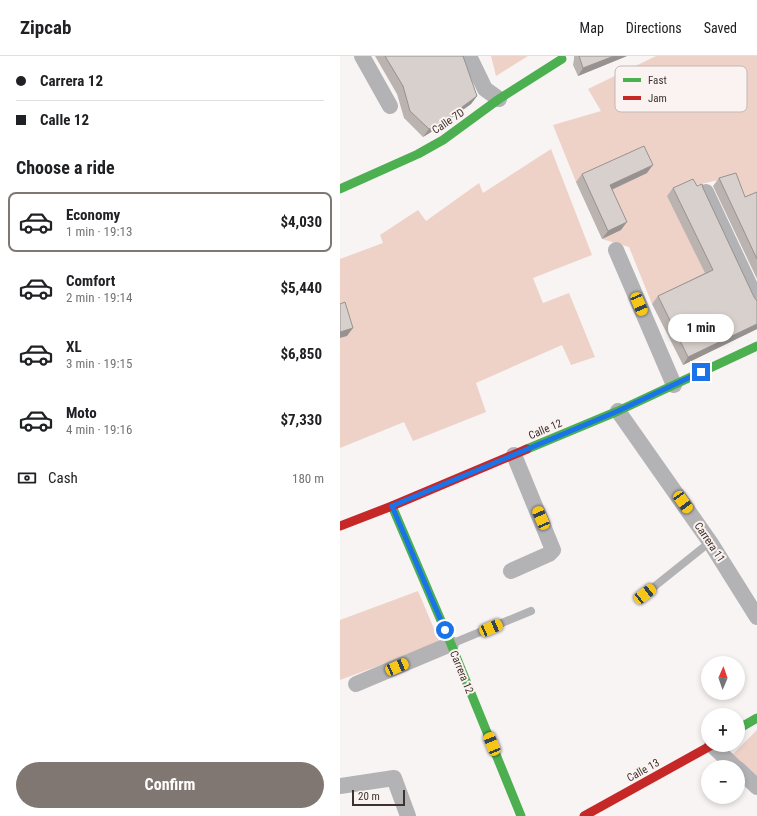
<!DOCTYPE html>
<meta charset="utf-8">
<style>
:root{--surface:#fff;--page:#f6f6f6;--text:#202124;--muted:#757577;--line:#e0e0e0;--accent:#807672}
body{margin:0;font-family:"Roboto Condensed",sans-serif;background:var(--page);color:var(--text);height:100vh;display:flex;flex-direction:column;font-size:15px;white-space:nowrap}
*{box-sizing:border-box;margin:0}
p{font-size:13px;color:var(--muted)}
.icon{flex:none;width:22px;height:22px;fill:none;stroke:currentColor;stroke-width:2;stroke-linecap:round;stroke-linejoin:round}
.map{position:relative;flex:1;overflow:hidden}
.sheet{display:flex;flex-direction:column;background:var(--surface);width:340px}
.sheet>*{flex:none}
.banner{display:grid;align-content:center;height:88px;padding:0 16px;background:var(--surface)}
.needle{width:26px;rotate:2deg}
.buttons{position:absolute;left:361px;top:600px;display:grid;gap:8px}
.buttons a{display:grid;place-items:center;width:44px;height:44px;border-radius:50%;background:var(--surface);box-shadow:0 2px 6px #0003;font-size:20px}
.scale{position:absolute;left:12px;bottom:10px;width:53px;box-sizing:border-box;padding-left:4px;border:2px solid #3f322d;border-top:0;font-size:11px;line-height:14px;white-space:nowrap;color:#3f322d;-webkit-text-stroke:3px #faf3f1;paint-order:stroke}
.end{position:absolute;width:18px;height:18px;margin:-9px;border:5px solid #1a73e8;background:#fff;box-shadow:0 0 0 2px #fff}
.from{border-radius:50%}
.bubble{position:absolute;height:28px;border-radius:14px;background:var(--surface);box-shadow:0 2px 6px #0003;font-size:13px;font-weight:700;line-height:28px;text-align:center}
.car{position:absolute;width:12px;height:24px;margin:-12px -6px;border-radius:5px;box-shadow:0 0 3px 1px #0007;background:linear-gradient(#f5c518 24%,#345 0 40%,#f5c518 0 76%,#345 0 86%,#f5c518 0)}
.banner b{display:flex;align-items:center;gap:14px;height:38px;font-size:15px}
.banner b+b{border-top:1px solid var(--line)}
.banner i{width:10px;height:10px;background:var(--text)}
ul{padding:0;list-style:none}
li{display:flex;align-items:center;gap:12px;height:60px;margin:0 8px 6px;padding:0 8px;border:2px solid transparent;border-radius:8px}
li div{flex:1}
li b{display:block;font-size:15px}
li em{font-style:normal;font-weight:700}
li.selected{border-color:var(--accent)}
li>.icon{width:36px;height:36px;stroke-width:1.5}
h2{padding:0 16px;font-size:18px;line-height:48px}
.pay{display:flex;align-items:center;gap:10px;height:44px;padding:0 16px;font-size:15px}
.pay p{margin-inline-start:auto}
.cta{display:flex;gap:8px;margin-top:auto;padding:8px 16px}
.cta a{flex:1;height:46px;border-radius:24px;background:var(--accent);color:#fff;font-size:16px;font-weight:700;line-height:46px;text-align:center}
header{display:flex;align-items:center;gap:24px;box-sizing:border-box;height:56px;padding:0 20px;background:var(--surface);border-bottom:1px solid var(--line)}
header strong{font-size:19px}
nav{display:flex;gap:22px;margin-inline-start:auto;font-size:14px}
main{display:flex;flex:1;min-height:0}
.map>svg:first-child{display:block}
</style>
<header>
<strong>Zipcab</strong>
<nav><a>Map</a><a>Directions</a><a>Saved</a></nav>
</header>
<main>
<section class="sheet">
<div class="banner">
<b><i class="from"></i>Carrera 12</b>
<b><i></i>Calle 12</b>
</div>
<h2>Choose a ride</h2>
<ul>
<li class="selected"><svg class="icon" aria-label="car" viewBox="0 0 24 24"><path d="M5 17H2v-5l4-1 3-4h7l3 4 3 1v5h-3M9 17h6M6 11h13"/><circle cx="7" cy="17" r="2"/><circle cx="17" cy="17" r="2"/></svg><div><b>Economy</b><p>1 min · 19:13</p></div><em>$4,030</em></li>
<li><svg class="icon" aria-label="car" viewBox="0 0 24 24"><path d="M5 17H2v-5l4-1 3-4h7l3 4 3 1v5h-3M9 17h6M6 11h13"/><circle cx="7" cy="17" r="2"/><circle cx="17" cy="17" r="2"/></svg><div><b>Comfort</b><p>2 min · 19:14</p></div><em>$5,440</em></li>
<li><svg class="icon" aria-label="car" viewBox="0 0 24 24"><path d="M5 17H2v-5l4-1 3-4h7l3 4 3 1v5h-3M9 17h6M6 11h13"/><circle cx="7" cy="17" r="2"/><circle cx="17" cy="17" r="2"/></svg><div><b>XL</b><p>3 min · 19:15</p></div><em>$6,850</em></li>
<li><svg class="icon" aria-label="car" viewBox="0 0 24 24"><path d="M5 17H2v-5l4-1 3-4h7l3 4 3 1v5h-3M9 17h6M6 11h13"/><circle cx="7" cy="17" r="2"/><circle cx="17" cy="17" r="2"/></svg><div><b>Moto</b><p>4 min · 19:16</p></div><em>$7,330</em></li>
</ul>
<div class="pay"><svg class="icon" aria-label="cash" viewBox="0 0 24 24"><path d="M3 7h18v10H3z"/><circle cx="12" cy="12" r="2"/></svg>Cash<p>180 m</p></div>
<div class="cta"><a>Confirm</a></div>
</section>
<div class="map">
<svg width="417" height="760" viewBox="0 0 417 760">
<rect width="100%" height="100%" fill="#f8f4f3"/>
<g fill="#eed2c7">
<path d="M151,0H188L156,20Z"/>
<path d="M316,0H417V142L408,147L396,120L348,131L367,222L312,248L289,191L262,183L281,174L236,126L213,69L261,55L248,33Z"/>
<path d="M211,93L252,199L193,222L203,247L229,237L255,301L231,309L222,289L136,327L146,356L73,385L64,366L0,392V282L7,279L0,256V203L43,187L40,179L78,154L86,165L139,127L143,137Z"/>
<path d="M78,535L100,587L0,624V564Z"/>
<path d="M417,674V736L383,708Z"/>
</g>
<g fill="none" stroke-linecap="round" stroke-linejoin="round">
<g stroke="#b3b3b6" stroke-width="8">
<path d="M305,538L370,486"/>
<path d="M111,588L191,555"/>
</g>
<g stroke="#b3b3b6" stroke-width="16">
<path d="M22,0L50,50"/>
<path d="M129,0L145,33L159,43"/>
<path d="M366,136L417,245"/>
<path d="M276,194L334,329"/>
<path d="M278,355L370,486L417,561"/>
<path d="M171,515L209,498L213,494L174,399"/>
<path d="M16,628L111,588"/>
<path d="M372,689L395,711"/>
<path d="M398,713L417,731"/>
<path d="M0,730L54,722L68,760"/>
</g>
<g stroke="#4caf50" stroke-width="9">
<path d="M0,133L78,98L103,84L159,43L222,3"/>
<path d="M187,393L278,355L417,290"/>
<path d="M52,450L111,588L181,760"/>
<path d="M398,673L417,662"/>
</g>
<g stroke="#c62828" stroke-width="9">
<path d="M0,470L52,450L187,393"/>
<path d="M244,760L372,689"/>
</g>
</g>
<g fill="#bab3b0">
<path d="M35,0H123L137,40L131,48L96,73L83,81L64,62L57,38Z"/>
<path d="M234,0H287L238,20L233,9L234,3Z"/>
<path d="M307,117L272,134L281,174L262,183L236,126L242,118Z"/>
<path d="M379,122L405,141L417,136V223L373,130Z"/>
<path d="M357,130L363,132L414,241L417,245V273L343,309L312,248L318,240L365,217L327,140L333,132Z"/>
</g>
<g fill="#979290">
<path d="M274,0H287L238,20L243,12Z"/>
<path d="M137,40L131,48L96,73L83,81L89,73Z"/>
<path d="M313,109L307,117L264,137L270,129Z"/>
<path d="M287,166L281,174L262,183L268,175Z"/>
<path d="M417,268V273L343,309L348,301Z"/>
<path d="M13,272L7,280L0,282V276Z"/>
</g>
<g fill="#d8d0cd" stroke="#979290">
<path d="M45,0H123L137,40L102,66L89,73L70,55L63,30Z"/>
<path d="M239,0H274L243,12Z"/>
<path d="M304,90L313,109L270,129L287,166L268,175L242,118Z"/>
<path d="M396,117L405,141L417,136V203L379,122Z"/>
<path d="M353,123L357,130L362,128L363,132L414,241L417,245V268L348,301L318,240L373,214L333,132Z"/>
<path d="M5,246L13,272L0,276V248Z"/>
</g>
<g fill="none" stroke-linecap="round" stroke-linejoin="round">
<path stroke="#1a73e8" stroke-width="5" d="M105,574L52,450L278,355L361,316"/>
</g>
<g text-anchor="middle" stroke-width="4" stroke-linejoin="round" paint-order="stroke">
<g font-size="11" fill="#3f322d" stroke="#faf3f1">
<text transform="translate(108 65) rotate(-34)" y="4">Calle 7D</text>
<text transform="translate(205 373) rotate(-23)" y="4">Calle 12</text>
<text transform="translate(370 486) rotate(56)" y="4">Carrera 11</text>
<text transform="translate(122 616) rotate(68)" y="4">Carrera 12</text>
<text transform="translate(303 714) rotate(-29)" y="4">Calle 13</text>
</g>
</g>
<rect x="275" y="10" width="132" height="46" rx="6" fill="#faf3f1" stroke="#c2b9b6" stroke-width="1"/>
<rect x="283" y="22" width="18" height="4" fill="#4caf50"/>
<rect x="283" y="40" width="18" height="4" fill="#c62828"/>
<g font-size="11" fill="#3f322d">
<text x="308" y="28">Fast</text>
<text x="308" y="46">Jam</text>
</g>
</svg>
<div class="buttons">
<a><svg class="needle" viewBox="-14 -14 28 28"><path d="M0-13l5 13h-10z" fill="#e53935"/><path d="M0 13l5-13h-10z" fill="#757577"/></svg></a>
<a>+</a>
<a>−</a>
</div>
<div class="scale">20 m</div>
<i class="end from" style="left:105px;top:574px"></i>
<i class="end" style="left:361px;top:316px"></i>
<div class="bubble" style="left:328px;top:258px;width:66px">1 min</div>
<i class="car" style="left:299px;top:248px;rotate:157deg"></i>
<i class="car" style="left:343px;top:446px;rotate:145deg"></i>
<i class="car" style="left:201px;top:462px;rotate:337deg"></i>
<i class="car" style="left:305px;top:538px;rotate:52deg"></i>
<i class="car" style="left:151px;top:572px;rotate:67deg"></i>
<i class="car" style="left:57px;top:611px;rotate:67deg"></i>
<i class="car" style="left:152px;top:688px;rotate:338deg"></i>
</div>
</main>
